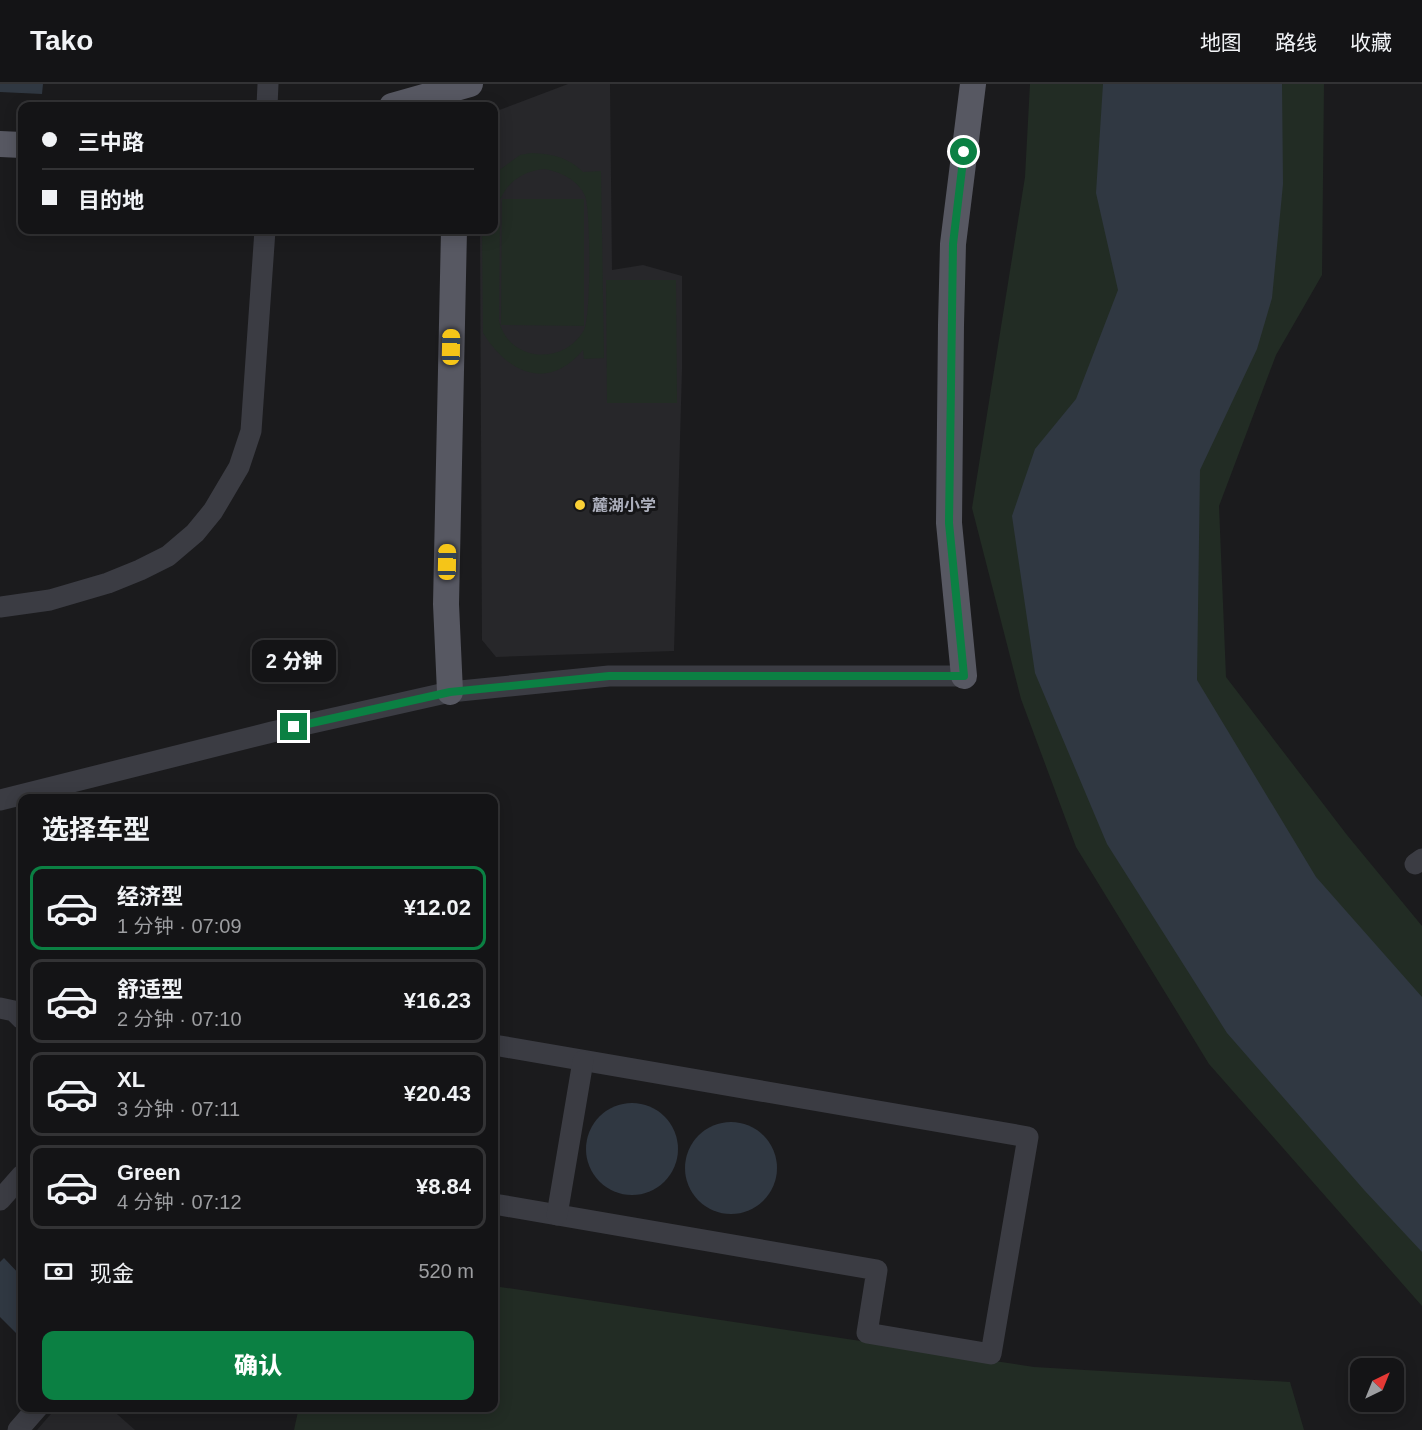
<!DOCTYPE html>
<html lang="zh">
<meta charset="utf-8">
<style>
:root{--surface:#141416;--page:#212123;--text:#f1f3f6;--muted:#9d9ea1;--line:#333335;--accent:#0b8043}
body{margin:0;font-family:Arial,"Noto Sans SC",sans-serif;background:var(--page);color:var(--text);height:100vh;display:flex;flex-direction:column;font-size:22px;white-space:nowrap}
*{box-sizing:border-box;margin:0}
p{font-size:20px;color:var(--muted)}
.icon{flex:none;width:33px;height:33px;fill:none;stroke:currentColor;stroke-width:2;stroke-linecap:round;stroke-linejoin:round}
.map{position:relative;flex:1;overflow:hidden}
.details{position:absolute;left:18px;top:710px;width:480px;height:618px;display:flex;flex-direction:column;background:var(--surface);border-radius:12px;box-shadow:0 3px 15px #0003,0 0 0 2px var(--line)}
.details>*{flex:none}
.guide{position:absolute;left:18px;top:18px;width:480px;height:132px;border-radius:12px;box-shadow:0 3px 15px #0003,0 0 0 2px var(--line);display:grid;align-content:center;height:132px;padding:0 24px;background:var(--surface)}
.needle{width:39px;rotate:43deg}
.fabs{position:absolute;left:1350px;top:1274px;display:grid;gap:12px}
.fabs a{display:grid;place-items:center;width:54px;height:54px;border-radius:12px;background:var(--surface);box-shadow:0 3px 15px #0003,0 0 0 2px var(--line);font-size:30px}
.end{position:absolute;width:27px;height:27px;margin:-14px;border:8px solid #0b8043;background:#fff;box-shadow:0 0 0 3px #fff}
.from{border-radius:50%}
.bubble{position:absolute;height:42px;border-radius:12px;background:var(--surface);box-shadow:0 3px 15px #0003,0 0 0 2px var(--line);font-size:20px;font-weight:800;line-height:42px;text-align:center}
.car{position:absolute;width:18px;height:36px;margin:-18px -9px;border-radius:8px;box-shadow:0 0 4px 2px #0007;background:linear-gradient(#f5c518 24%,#345 0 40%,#f5c518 0 76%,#345 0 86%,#f5c518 0)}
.guide b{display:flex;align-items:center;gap:21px;height:57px;font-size:22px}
.guide b+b{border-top:2px solid var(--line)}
.guide i{width:15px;height:15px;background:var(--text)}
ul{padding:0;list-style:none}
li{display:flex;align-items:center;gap:18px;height:84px;margin:0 12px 9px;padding:0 12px;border:3px solid var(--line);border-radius:12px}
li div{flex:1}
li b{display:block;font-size:22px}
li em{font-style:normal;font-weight:800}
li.current{border-color:var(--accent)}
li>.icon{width:54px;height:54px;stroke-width:1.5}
h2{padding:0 24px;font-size:27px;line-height:72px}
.pay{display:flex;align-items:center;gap:15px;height:66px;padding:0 24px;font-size:22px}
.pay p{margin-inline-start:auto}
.action{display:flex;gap:12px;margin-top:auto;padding:12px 24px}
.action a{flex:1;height:69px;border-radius:12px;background:var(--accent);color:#fff;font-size:24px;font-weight:800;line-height:69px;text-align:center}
header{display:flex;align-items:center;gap:36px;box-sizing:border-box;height:84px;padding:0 30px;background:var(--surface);border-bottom:2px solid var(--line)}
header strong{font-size:28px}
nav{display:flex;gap:33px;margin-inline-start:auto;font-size:21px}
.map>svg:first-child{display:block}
</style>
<header>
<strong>Tako</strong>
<nav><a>地图</a><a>路线</a><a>收藏</a></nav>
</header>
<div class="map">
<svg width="1422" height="1346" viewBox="0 0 1422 1346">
<rect width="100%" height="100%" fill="#1b1b1d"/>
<g fill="#27272a">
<path d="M568,0H610L612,186L643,181L682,192V285L674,567L496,573L482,556L480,146H494V28Z"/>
<path d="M57,1323H109L135,1346H37Z"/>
</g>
<g fill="#222c24" fill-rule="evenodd">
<path d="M1030,0H1324L1322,191L1276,271L1219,422L1226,593L1347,751L1422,842V1222L1209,980L1076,763L1021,615L972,424L1025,93Z"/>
<path d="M531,69C552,70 568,73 583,88L601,87L604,274L584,275L583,266C548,308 508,289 483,249L482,146H494V90L520,71ZM544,85C561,88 578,96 585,112C591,127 591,233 584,246C564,282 509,278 499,237L500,116C508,97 524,87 544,85Z"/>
<path d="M502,115H584V242L501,241Z"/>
<path d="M606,196H676L677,319H607Z"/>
<path d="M494,1202L1034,1283L1290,1298L1304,1346H294L299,1323H494Z"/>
</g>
<g fill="#303842">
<path d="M0,0H43L42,10L0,8Z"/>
<path d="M1103,0H1282L1283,100L1272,214L1257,265L1200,386L1197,596L1316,793L1422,913V1168L1365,1107L1227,949L1107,760L1035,589L1012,432L1035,365L1076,315L1118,206L1096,109Z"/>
<circle cx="632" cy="1065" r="46"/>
<circle cx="731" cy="1084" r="46"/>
<path d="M4,1174L22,1193V1255L0,1233V1178Z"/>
</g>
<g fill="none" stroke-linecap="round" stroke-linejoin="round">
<g stroke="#3b3c43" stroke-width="21">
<path d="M267,22L268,0"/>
<path d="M0,523L50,516L108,499L140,486L168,472L195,449L213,427L239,383L251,347L265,146"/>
<path d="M0,716L272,648L450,608L609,592H964"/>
<path d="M1415,780L1422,775"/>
<path d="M0,924L14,927L22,935"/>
<path d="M494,961L1028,1053L991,1270L867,1249L877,1186L494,1120"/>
<path d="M0,1116L22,1091"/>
<path d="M557,1131L583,977"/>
<path d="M18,1346L38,1323"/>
</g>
<g stroke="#575862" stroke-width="26">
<path d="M392,22L470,0"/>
<path d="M0,60L22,61"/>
<path d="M964,592L949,439L951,241L953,160L973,0"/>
<path d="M450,608L446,520L454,146"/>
</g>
</g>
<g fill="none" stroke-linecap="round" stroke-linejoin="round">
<path stroke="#0b8043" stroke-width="8" d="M294,643L450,608L609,592H964L949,439L953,160L964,68"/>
</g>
<circle fill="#fad036" stroke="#161618" stroke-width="2" cx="580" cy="421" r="6"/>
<g text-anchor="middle" stroke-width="6" stroke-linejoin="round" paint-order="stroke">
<g font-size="16" font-weight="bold" fill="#adb0bd" stroke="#161618" text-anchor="start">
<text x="592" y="427">麓湖小学</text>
</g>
</g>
</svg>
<div class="fabs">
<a><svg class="needle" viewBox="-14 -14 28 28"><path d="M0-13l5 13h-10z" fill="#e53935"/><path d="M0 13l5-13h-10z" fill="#9d9ea1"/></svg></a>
</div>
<i class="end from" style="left:964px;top:68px"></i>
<i class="end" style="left:294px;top:643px"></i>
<div class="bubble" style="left:252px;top:556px;width:84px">2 分钟</div>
<i class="car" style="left:451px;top:263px;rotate:1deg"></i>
<i class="car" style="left:447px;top:478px;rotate:1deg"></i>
<div class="guide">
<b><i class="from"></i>三中路</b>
<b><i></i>目的地</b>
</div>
<section class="details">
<h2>选择车型</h2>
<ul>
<li class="current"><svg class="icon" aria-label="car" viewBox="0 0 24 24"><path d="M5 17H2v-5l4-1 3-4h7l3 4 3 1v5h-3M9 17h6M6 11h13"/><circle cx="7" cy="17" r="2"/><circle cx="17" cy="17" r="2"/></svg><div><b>经济型</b><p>1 分钟 · 07:09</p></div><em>¥12.02</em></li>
<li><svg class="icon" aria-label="car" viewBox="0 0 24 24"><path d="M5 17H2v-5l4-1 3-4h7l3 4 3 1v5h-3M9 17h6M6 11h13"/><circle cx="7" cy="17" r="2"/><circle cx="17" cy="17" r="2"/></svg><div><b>舒适型</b><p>2 分钟 · 07:10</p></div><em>¥16.23</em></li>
<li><svg class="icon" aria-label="car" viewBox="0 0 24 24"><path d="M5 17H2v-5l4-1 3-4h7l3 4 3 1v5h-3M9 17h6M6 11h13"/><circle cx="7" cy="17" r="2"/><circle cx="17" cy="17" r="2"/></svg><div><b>XL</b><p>3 分钟 · 07:11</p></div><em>¥20.43</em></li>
<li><svg class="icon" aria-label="car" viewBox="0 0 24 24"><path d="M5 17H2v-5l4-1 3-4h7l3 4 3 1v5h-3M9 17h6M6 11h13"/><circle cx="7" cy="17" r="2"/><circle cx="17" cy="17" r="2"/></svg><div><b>Green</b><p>4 分钟 · 07:12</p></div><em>¥8.84</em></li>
</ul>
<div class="pay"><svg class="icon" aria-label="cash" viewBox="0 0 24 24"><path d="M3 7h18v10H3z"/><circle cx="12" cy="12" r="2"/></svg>现金<p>520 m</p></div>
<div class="action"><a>确认</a></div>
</section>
</div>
